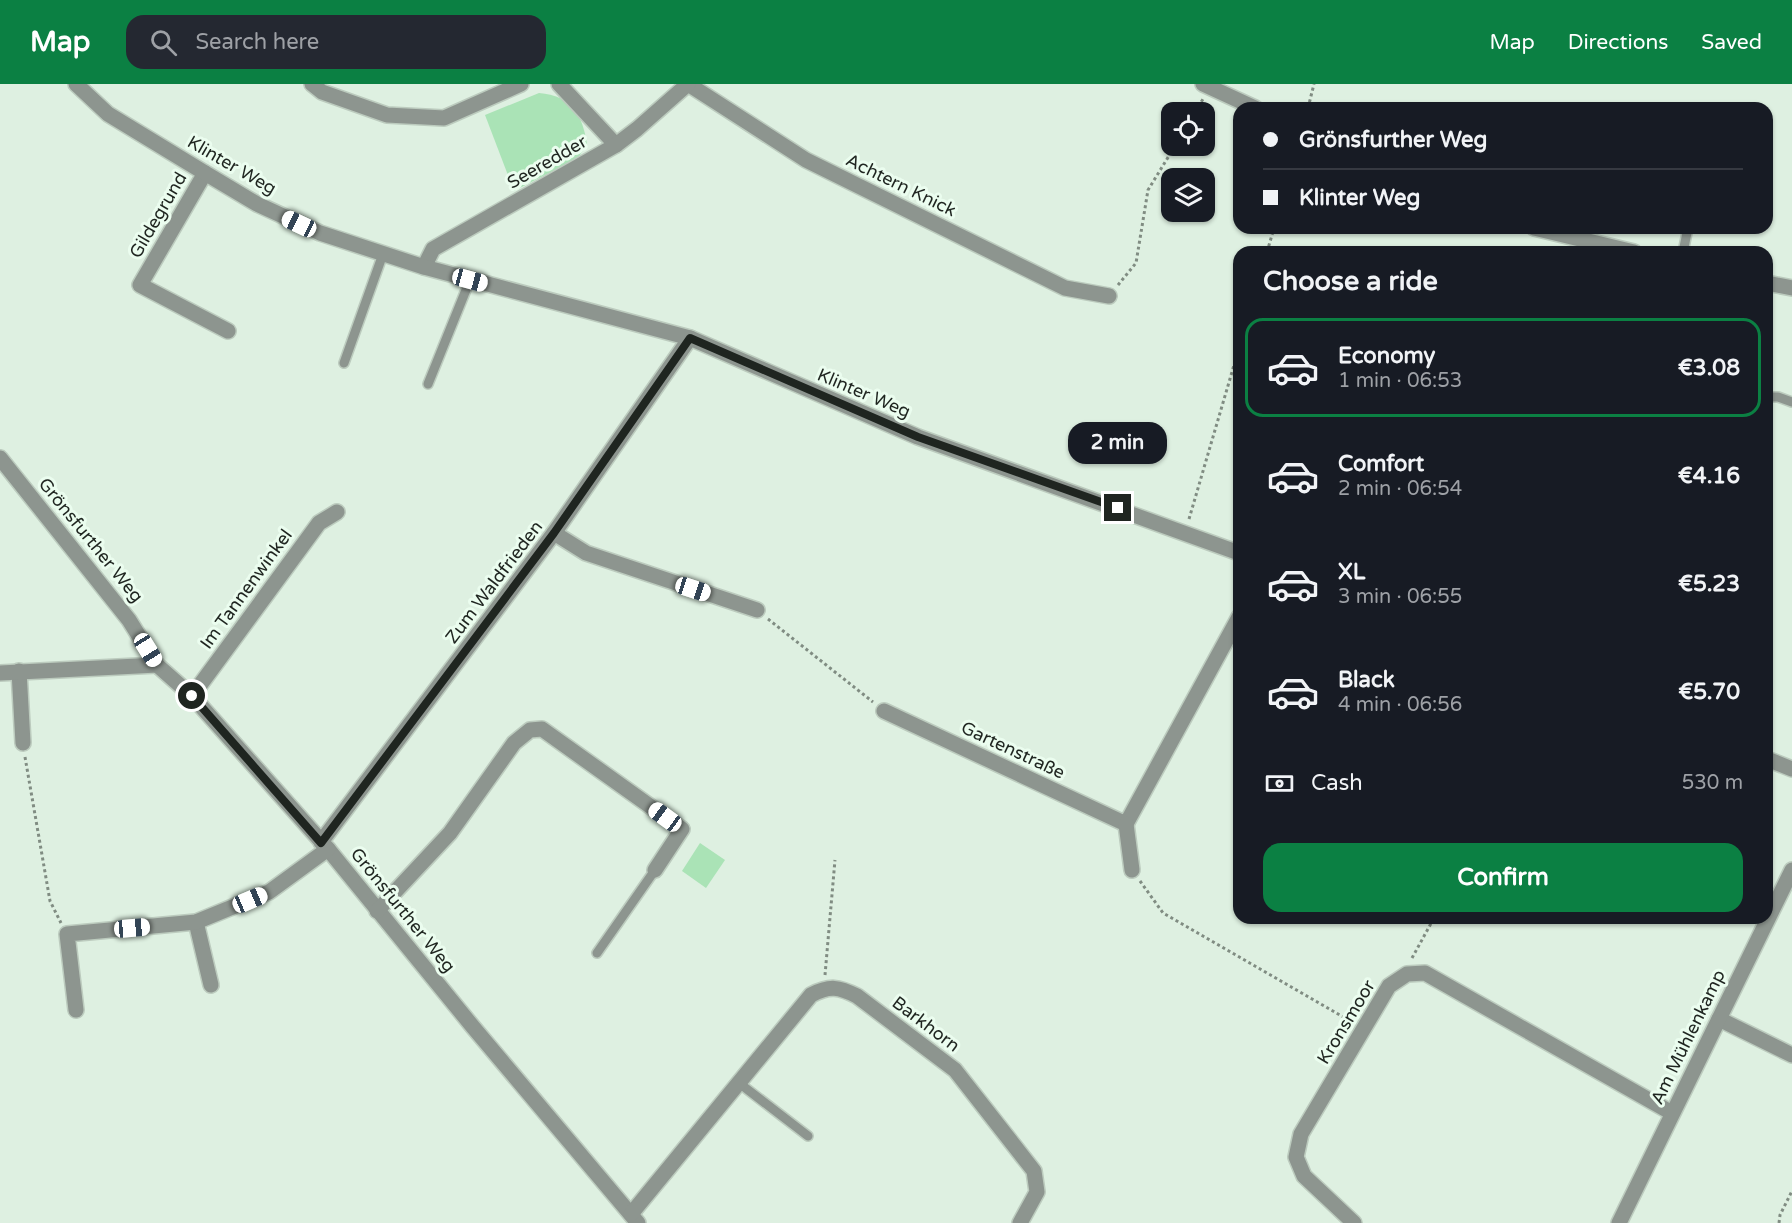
<!DOCTYPE html>
<meta charset="utf-8">
<style>
:root{--surface:#171b24;--page:#242831;--text:#f1f3f6;--muted:#9ea1a6;--line:#363941;--accent:#0b8043}
body{margin:0;font-family:"Varela Round",sans-serif;background:var(--page);color:var(--text);height:100vh;display:flex;flex-direction:column;font-size:22px;white-space:nowrap}
*{box-sizing:border-box;margin:0}
p{font-size:20px;color:var(--muted)}
.icon{flex:none;width:33px;height:33px;fill:none;stroke:currentColor;stroke-width:2;stroke-linecap:round;stroke-linejoin:round}
.map{position:relative;flex:1;overflow:hidden}
.panel{position:absolute;left:1233px;top:162px;width:540px;height:678px;display:flex;flex-direction:column;background:var(--surface);border-radius:18px;box-shadow:0 2px 4px #0004}
.panel>*{flex:none}
.guide{position:absolute;left:1233px;top:18px;width:540px;height:132px;border-radius:18px;box-shadow:0 2px 4px #0004;display:grid;align-content:center;height:132px;padding:0 30px;background:var(--surface)}
.buttons{position:absolute;left:1161px;top:18px;display:grid;gap:12px}
.buttons a{display:grid;place-items:center;width:54px;height:54px;border-radius:12px;background:var(--surface);box-shadow:0 2px 4px #0004;font-size:30px}
.end{position:absolute;width:27px;height:27px;margin:-14px;border:8px solid #1f2520;background:#fff;box-shadow:0 0 0 3px #fff}
.from{border-radius:50%}
.bubble{position:absolute;height:42px;border-radius:18px;background:var(--surface);box-shadow:0 2px 4px #0004;font-size:20px;font-weight:700;line-height:42px;text-align:center}
.car{position:absolute;width:18px;height:36px;margin:-18px -9px;border-radius:8px;box-shadow:0 0 4px 2px #0007;background:linear-gradient(#fff 24%,#345 0 40%,#fff 0 76%,#345 0 86%,#fff 0)}
.guide b{display:flex;align-items:center;gap:21px;height:57px;font-size:22px}
.guide b+b{border-top:2px solid var(--line)}
.guide i{width:15px;height:15px;background:var(--text)}
ul{padding:0;list-style:none}
li{display:flex;align-items:center;gap:18px;height:99px;margin:0 12px 9px;padding:0 18px;border:3px solid transparent;border-radius:18px}
li div{flex:1}
li b{display:block;font-size:22px}
li em{font-style:normal;font-weight:700}
li.on{border-color:var(--accent)}
li>.icon{width:54px;height:54px;stroke-width:1.5}
h2{padding:0 30px;font-size:27px;line-height:72px}
.pay{display:flex;align-items:center;gap:15px;height:66px;padding:0 30px;font-size:22px}
.pay p{margin-inline-start:auto}
.action{display:flex;gap:12px;margin-top:auto;padding:12px 30px}
.action a{flex:1;height:69px;border-radius:18px;background:var(--accent);color:#fff;font-size:24px;font-weight:700;line-height:69px;text-align:center}
header{display:flex;align-items:center;gap:36px;box-sizing:border-box;height:84px;padding:0 30px;background:var(--accent);color:#fff}
header strong{font-size:28px}
nav{display:flex;gap:33px;margin-inline-start:auto;font-size:21px}
.search{width:420px;height:54px;background:var(--page);display:flex;align-items:center;gap:15px;box-sizing:border-box;padding:0 21px;border-radius:18px;color:var(--muted);font-size:22px}
.map>svg:first-child{display:block}
</style>
<header>
<strong>Map</strong>
<div class="search"><svg class="icon" aria-label="search" viewBox="0 0 24 24"><circle cx="10" cy="10" r="6"/><path d="M15 15l6 6"/></svg>Search here</div>
<nav><a>Map</a><a>Directions</a><a>Saved</a></nav>
</header>
<div class="map">
<svg width="1792" height="1139" viewBox="0 0 1792 1139">
<rect width="100%" height="100%" fill="#def0e1"/>
<g fill="#aae3b6">
<path d="M539,9C572,12 582,30 587,60L578,74L514,107L485,31Z"/>
<path d="M700,759L725,776L706,804L682,787Z"/>
</g>
<g fill="none" stroke-linecap="round" stroke-linejoin="round">
<g stroke="#bccbbe" stroke-width="12">
<g id="service">
<path d="M1683,168L1688,144"/>
<path d="M344,279L383,170"/>
<path d="M428,300L470,196"/>
<path d="M1767,313H1778L1792,318"/>
<path d="M597,869L655,786"/>
<path d="M739,999L808,1052"/>
</g>
</g>
<g stroke="#bccbbe" stroke-width="18">
<g id="minor">
<path d="M312,0L322,8L387,31L444,34L521,0"/>
<path d="M559,0L616,61"/>
<path d="M688,0L806,76L1065,204L1109,212"/>
<path d="M1203,0L1255,24"/>
<path d="M205,89L140,201L228,247"/>
<path d="M1534,144L1634,168"/>
<path d="M424,183L433,165L616,61L637,45L688,0"/>
<path d="M1767,199L1792,204"/>
<path d="M0,374L129,536L157,581L192,612L328,765L473,943L638,1139"/>
<path d="M554,449L586,469L757,526"/>
<path d="M19,587L23,659"/>
<path d="M0,589L157,581"/>
<path d="M192,612L319,439L337,428"/>
<path d="M884,627L1126,740L1239,533"/>
<path d="M1126,740L1132,786"/>
<path d="M321,758L554,449L690,254"/>
<path d="M377,827L450,749L514,659L530,646L542,645L682,745L655,786"/>
<path d="M196,838L211,901"/>
<path d="M76,926L67,850L196,838L269,808L328,765"/>
<path d="M1719,935L1792,971"/>
<path d="M631,1130L811,911C830,901 839,903 857,912L955,986L1034,1087L1037,1108L1020,1139"/>
<path d="M1354,1139L1304,1092L1296,1073L1301,1050L1389,902L1407,890L1425,889L1672,1029"/>
<path d="M1619,1139L1792,786"/>
</g>
</g>
<g stroke="#bccbbe" stroke-width="18">
<g id="tertiary">
<path d="M76,0L108,30L205,89L257,120L320,149L424,183L690,254L918,353L1239,469"/>
<path d="M1767,675L1792,685"/>
</g>
</g>
<g stroke="#808c82" stroke-width="3" stroke-dasharray="3 3" stroke-linecap="butt">
<path d="M1308,24L1314,0"/>
<path d="M1195,28L1203,15"/>
<path d="M1267,168L1274,144"/>
<path d="M1118,201L1136,179L1148,106L1175,62"/>
<path d="M1189,435L1239,264"/>
<path d="M768,535L873,618"/>
<path d="M25,673L50,817L61,839"/>
<path d="M1140,797L1163,829L1352,938"/>
<path d="M1412,874L1434,834"/>
<path d="M825,891L835,776"/>
<path d="M1779,1139L1780,1131L1792,1107"/>
</g>
<use href="#service" stroke="#8d958f" stroke-width="9"/>
<use href="#minor" stroke="#8d958f" stroke-width="15"/>
<use href="#tertiary" stroke="#8d958f" stroke-width="15"/>
</g>
<g fill="none" stroke-linecap="round" stroke-linejoin="round">
<path stroke="#1f2520" stroke-width="8" d="M192,612L321,759L554,449L690,254L918,353L1118,424"/>
</g>
<g text-anchor="middle" stroke-width="6" stroke-linejoin="round" paint-order="stroke">
<g font-size="18" fill="#1f2520" stroke="#ebfdef">
<text transform="translate(547 78) rotate(-30)" y="6">Seeredder</text>
<text transform="translate(232 81) rotate(30)" y="6">Klinter Weg</text>
<text transform="translate(901 101) rotate(26)" y="6">Achtern Knick</text>
<text transform="translate(158 131) rotate(-60)" y="6">Gildegrund</text>
<text transform="translate(864 309) rotate(23)" y="6">Klinter Weg</text>
<text transform="translate(91 456) rotate(51)" y="6">Grönsfurther Weg</text>
<text transform="translate(494 498) rotate(-53)" y="6">Zum Waldfrieden</text>
<text transform="translate(246 505) rotate(-54)" y="6">Im Tannenwinkel</text>
<text transform="translate(1013 666) rotate(25)" y="6">Gartenstraße</text>
<text transform="translate(403 826) rotate(51)" y="6">Grönsfurther Weg</text>
<text transform="translate(1346 938) rotate(-59)" y="6">Kronsmoor</text>
<text transform="translate(926 940) rotate(37)" y="6">Barkhorn</text>
<text transform="translate(1688 953) rotate(-64)" y="6">Am Mühlenkamp</text>
</g>
</g>
</svg>
<div class="buttons">
<a><svg class="icon" aria-label="locate" viewBox="0 0 24 24"><circle cx="12" cy="12" r="6"/><path d="M12 2v4M12 18v4M2 12h4M18 12h4"/></svg></a>
<a><svg class="icon" aria-label="layers" viewBox="0 0 24 24"><path d="M12 4l9 5-9 5-9-5zM3 14l9 5 9-5"/></svg></a>
</div>
<i class="end from" style="left:192px;top:612px"></i>
<i class="end" style="left:1118px;top:424px"></i>
<div class="bubble" style="left:1068px;top:338px;width:99px">2 min</div>
<i class="car" style="left:299px;top:140px;rotate:295deg"></i>
<i class="car" style="left:470px;top:196px;rotate:105deg"></i>
<i class="car" style="left:693px;top:505px;rotate:108deg"></i>
<i class="car" style="left:148px;top:566px;rotate:148deg"></i>
<i class="car" style="left:665px;top:733px;rotate:306deg"></i>
<i class="car" style="left:250px;top:816px;rotate:67deg"></i>
<i class="car" style="left:132px;top:844px;rotate:85deg"></i>
<div class="guide">
<b><i class="from"></i>Grönsfurther Weg</b>
<b><i></i>Klinter Weg</b>
</div>
<section class="panel">
<h2>Choose a ride</h2>
<ul>
<li class="on"><svg class="icon" aria-label="car" viewBox="0 0 24 24"><path d="M5 17H2v-5l4-1 3-4h7l3 4 3 1v5h-3M9 17h6M6 11h13"/><circle cx="7" cy="17" r="2"/><circle cx="17" cy="17" r="2"/></svg><div><b>Economy</b><p>1 min · 06:53</p></div><em>€3.08</em></li>
<li><svg class="icon" aria-label="car" viewBox="0 0 24 24"><path d="M5 17H2v-5l4-1 3-4h7l3 4 3 1v5h-3M9 17h6M6 11h13"/><circle cx="7" cy="17" r="2"/><circle cx="17" cy="17" r="2"/></svg><div><b>Comfort</b><p>2 min · 06:54</p></div><em>€4.16</em></li>
<li><svg class="icon" aria-label="car" viewBox="0 0 24 24"><path d="M5 17H2v-5l4-1 3-4h7l3 4 3 1v5h-3M9 17h6M6 11h13"/><circle cx="7" cy="17" r="2"/><circle cx="17" cy="17" r="2"/></svg><div><b>XL</b><p>3 min · 06:55</p></div><em>€5.23</em></li>
<li><svg class="icon" aria-label="car" viewBox="0 0 24 24"><path d="M5 17H2v-5l4-1 3-4h7l3 4 3 1v5h-3M9 17h6M6 11h13"/><circle cx="7" cy="17" r="2"/><circle cx="17" cy="17" r="2"/></svg><div><b>Black</b><p>4 min · 06:56</p></div><em>€5.70</em></li>
</ul>
<div class="pay"><svg class="icon" aria-label="cash" viewBox="0 0 24 24"><path d="M3 7h18v10H3z"/><circle cx="12" cy="12" r="2"/></svg>Cash<p>530 m</p></div>
<div class="action"><a>Confirm</a></div>
</section>
</div>
